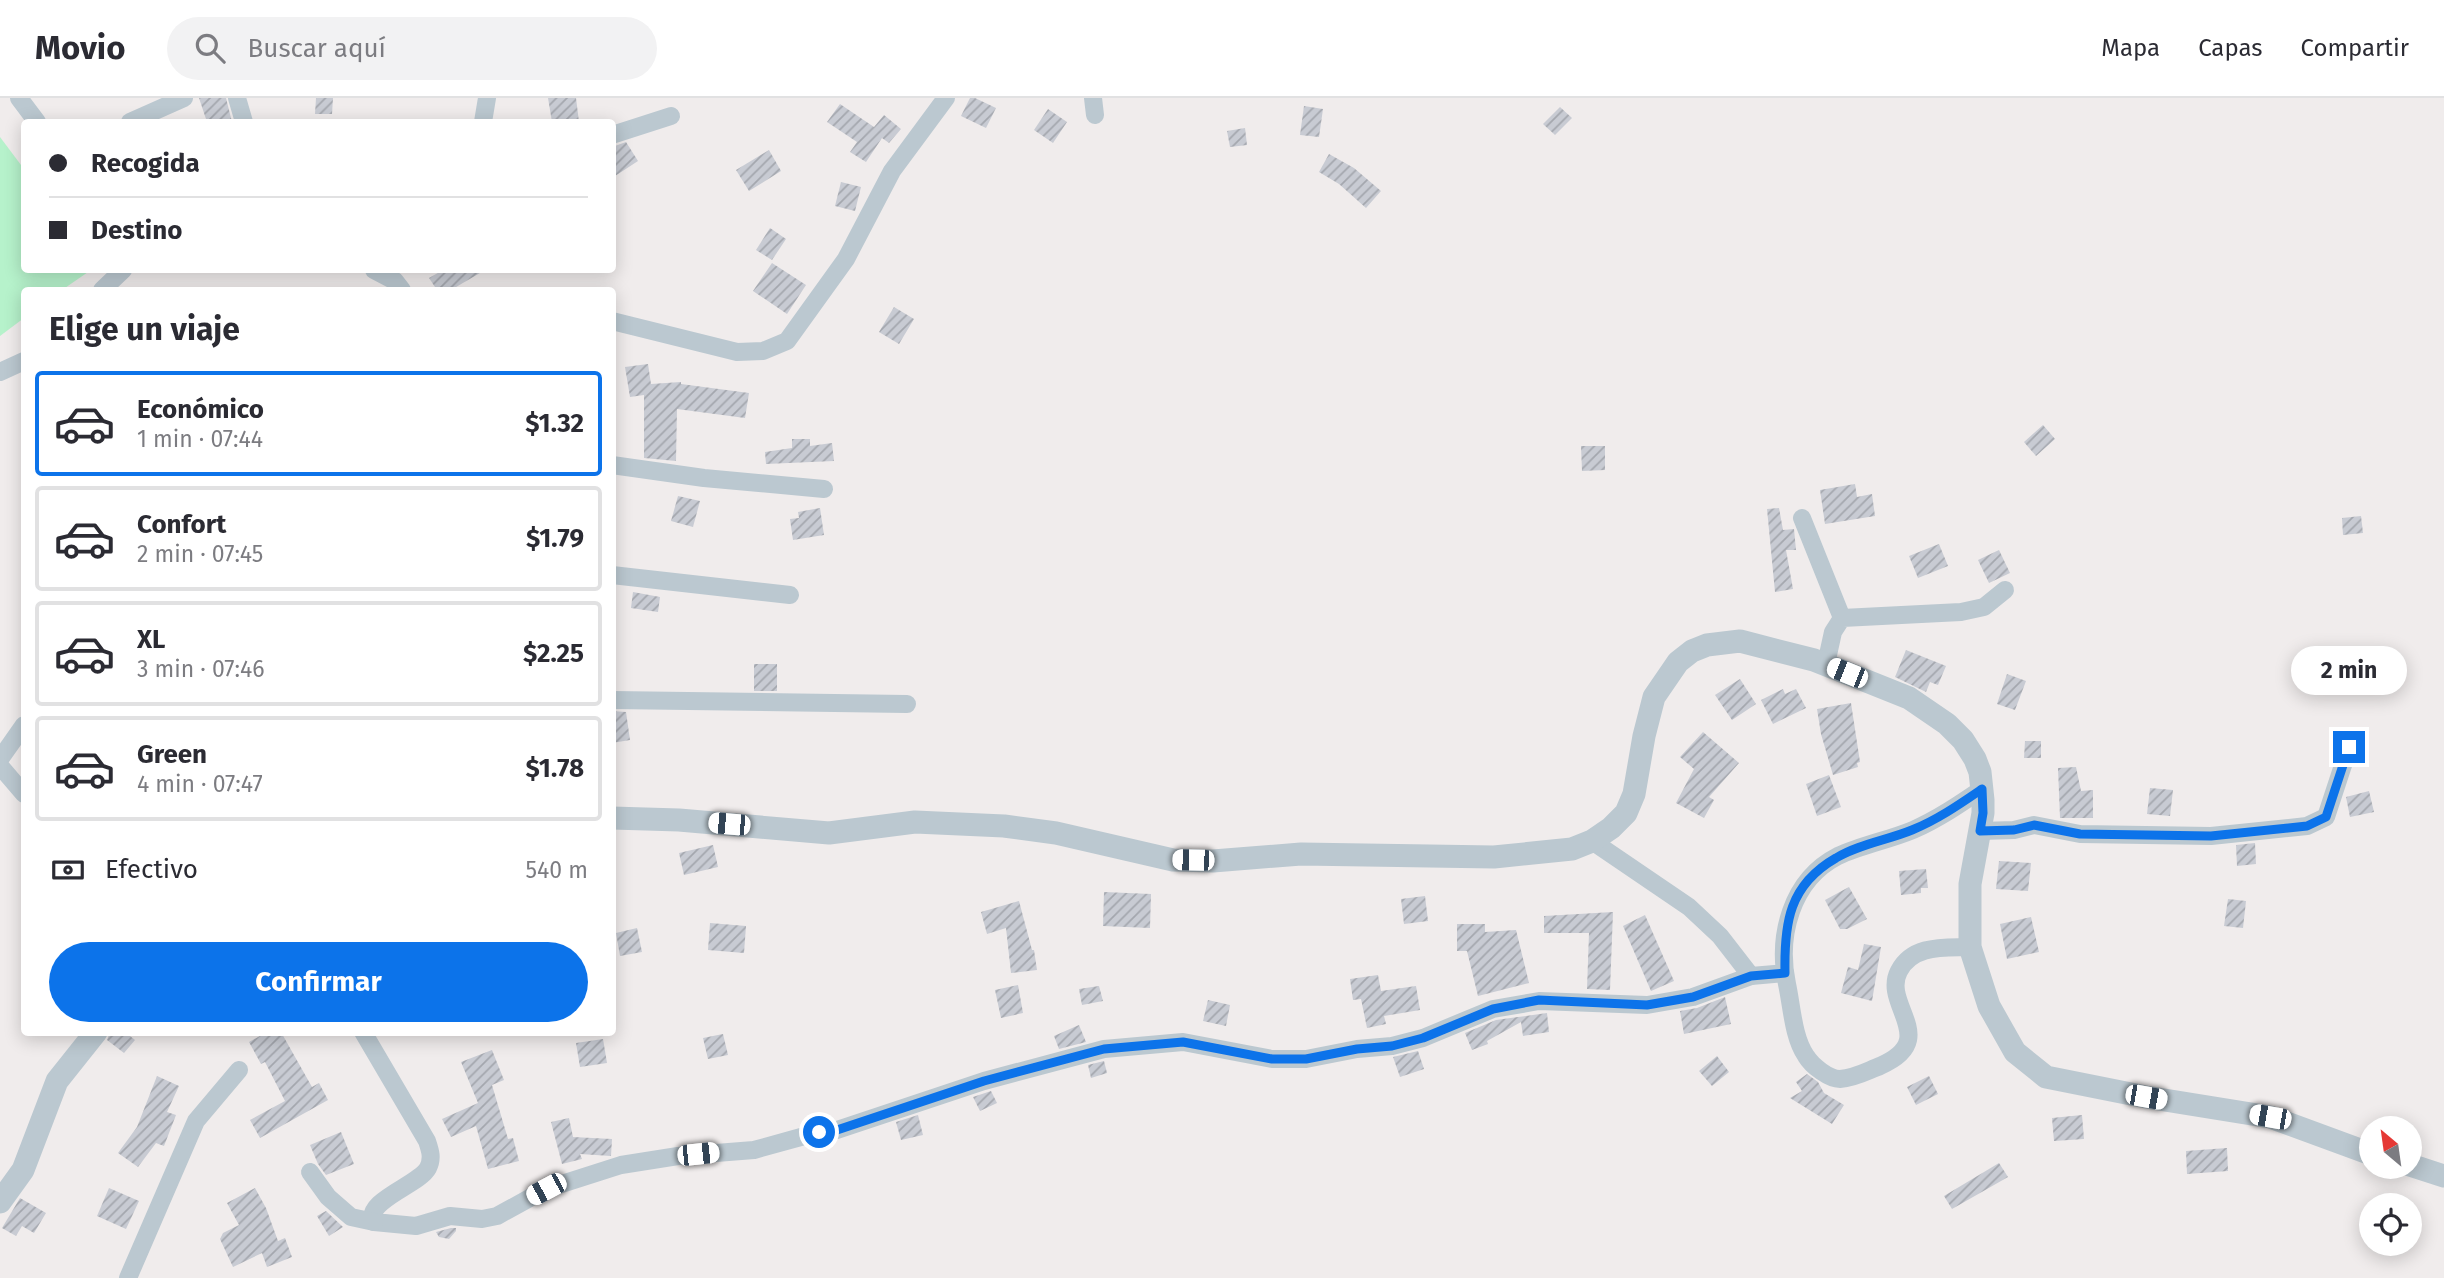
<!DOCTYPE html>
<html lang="es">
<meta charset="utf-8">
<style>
:root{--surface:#fff;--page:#f2f2f3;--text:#2b2b33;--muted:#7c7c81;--line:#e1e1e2;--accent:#0c73ea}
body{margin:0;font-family:"Fira Sans",sans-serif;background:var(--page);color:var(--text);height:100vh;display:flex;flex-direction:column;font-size:26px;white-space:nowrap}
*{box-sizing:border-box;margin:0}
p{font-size:23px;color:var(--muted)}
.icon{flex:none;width:38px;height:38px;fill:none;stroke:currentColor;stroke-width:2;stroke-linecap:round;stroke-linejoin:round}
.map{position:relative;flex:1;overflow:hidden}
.sheet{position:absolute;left:21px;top:189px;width:595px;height:749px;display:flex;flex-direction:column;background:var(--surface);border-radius:7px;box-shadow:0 4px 18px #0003}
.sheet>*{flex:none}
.guide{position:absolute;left:21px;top:21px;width:595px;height:154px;border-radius:7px;box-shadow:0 4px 18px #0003;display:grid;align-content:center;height:154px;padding:0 28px;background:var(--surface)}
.needle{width:46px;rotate:331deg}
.tools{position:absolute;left:2359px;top:1018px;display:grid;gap:14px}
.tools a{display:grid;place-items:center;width:63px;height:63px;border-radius:50%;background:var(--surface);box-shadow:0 4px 18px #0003;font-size:35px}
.end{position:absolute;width:32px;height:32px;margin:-16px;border:9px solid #0c73ea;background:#fff;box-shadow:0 0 0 4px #fff}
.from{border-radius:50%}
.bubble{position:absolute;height:49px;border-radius:24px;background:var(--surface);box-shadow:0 4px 18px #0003;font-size:23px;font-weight:700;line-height:49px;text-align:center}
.car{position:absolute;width:21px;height:42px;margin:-21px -10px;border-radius:9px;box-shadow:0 0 5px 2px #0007;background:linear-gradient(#fff 24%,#345 0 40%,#fff 0 76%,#345 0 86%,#fff 0)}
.guide b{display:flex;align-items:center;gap:24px;height:66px;font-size:26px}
.guide b+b{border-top:2px solid var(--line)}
.guide i{width:18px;height:18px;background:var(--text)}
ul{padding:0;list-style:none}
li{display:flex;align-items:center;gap:21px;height:105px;margin:0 14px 10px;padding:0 14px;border:4px solid var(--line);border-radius:7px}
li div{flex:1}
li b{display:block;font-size:26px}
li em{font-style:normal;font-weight:700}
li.current{border-color:var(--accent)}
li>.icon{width:63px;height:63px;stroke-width:1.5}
h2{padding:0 28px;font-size:32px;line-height:84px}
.pay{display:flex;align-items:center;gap:18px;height:77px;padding:0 28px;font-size:26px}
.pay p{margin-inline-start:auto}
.cta{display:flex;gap:14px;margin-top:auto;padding:14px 28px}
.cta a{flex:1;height:80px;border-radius:42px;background:var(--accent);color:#fff;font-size:28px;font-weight:700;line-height:80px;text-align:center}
header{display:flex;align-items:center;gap:42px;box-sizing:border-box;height:98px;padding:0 35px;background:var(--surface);border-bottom:2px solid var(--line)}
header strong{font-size:33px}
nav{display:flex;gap:38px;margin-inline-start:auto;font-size:24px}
.search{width:490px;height:63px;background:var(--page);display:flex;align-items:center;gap:18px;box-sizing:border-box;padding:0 24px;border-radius:38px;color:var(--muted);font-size:26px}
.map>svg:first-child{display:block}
</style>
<header>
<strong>Movio</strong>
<div class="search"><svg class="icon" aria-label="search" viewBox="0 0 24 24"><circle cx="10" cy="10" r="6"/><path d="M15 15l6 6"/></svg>Buscar aquí</div>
<nav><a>Mapa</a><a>Capas</a><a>Compartir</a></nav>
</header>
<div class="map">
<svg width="2444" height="1180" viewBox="0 0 2444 1180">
<defs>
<pattern id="building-hatch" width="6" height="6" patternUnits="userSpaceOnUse" patternTransform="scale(1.75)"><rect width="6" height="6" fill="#c8cbd3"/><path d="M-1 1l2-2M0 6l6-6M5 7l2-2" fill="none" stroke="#a4a7ae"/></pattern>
</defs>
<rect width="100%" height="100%" fill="#f0ecec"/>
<path fill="#b6f2cb" d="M0,39L24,71V172H91L62,192H24V220L0,238Z"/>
<g fill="url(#building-hatch)">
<path d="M199,0H226L232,24H207Z"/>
<path d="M316,0H333L332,16H315Z"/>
<path d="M548,0H576L579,24H552Z"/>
<path d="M970,0H975L996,10L986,30L961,18Z"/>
<path d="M840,6L874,29L884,17L901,31L889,45L882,40L866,64L850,54L857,44L827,24Z"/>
<path d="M1304,8L1323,11L1319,39L1300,37Z"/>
<path d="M1560,9L1572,20L1555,37L1543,26Z"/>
<path d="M1048,11L1067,24L1053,45L1034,32Z"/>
<path d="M1245,30L1247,47L1230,49L1227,33Z"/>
<path d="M626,44L638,63L612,80V49Z"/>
<path d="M769,52L781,73L749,93L736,72Z"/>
<path d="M1329,56L1354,70L1381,93L1366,110L1339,86L1319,74Z"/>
<path d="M841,84L861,89L855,113L835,108Z"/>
<path d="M770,130L786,141L772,162L756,152Z"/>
<path d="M772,165L806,187L787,216L753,193Z"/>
<path d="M443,172H485L451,192H437L429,180Z"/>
<path d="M894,209L914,221L899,246L879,234Z"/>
<path d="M648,266L651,286L681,284V286L749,295L745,320L677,311L676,363L644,360V297L630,299L625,269Z"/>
<path d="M2043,327L2055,341L2036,358L2024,344Z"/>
<path d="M792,341H810V348L832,345L834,363L766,366L765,354L792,350Z"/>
<path d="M1581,348H1605V372L1582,373Z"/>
<path d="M1855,386L1857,399L1872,396L1875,418L1825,426L1820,392Z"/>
<path d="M678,398L700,403L693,429L671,423Z"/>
<path d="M820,410L824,437L793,442L790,421L799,420L798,414Z"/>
<path d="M1779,410L1783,432L1794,431L1796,452H1786L1793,491L1775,494L1767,411Z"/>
<path d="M2361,418L2363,435L2343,437L2342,420Z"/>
<path d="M1939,446L1948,468L1918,480L1909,458Z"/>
<path d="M1999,452L2010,475L1989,485L1978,462Z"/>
<path d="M633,494L660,499L658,514L631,510Z"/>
<path d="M1906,552L1946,568L1938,587L1930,584L1926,594L1895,579Z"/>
<rect x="754" y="566" width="23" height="27"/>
<path d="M2007,576L2026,583L2015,612L1997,606Z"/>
<path d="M1740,581L1756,606L1732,622L1715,597Z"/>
<path d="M1783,591L1785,596L1796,591L1806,610L1773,626L1761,602Z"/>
<path d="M1851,605L1860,664L1857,665L1858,669L1833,677L1821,636L1817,611Z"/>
<path d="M612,613L626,614L630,642L612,645Z"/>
<path d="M1703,634L1739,665L1709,699L1714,702L1704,720L1676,705L1694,671L1680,659Z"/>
<path d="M2025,643H2041V660H2024Z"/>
<path d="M2076,669L2081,693L2093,692V720H2060L2058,670Z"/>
<path d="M1829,677L1841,709L1817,718L1806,686Z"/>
<path d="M2150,690L2173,692L2170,718L2147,716Z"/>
<path d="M2369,693L2374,714L2350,719L2346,699Z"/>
<path d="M2255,745L2256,766L2237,768L2236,747Z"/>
<path d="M713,747L718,769L684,777L679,755Z"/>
<path d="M1999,763L2031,765L2028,793L1996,791Z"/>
<path d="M1926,771L1928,790H1921V795L1901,797L1899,773Z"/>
<path d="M1849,789L1867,821L1847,831H1840L1825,802Z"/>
<path d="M1104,794L1151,796L1150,830L1103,828Z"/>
<path d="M1425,798L1428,823L1404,826L1401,801Z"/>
<path d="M2228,801L2246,803L2243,830L2224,828Z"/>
<path d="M1019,803L1032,852H1034L1037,872L1011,875L1006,830L987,836L981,814Z"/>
<path d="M1613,814L1610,892L1587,891L1589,835H1544V818Z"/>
<path d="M1645,817L1674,883L1651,893L1623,828Z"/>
<path d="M2031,819L2039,854L2007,861L2000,826Z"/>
<path d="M710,825L746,828L744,855L708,852Z"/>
<path d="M1457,826H1485V834L1516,832L1529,885L1478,898L1467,853H1457Z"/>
<path d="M637,830L642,854L620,858L616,835Z"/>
<path d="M1864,846L1881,849L1872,903L1841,895L1848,869L1858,872Z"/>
<path d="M1378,877L1381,893L1416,888L1420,912L1384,918L1386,926L1367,930L1361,901L1353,902L1350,881Z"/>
<path d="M1018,887L1023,915L1001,920L995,892Z"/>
<path d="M1099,888L1103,903L1082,907L1079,891Z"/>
<path d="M1725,899L1731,926L1684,936L1680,913L1697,910Z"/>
<path d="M1208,902L1230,907L1226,928L1203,923Z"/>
<path d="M1547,915L1549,934L1523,938L1521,924L1487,943L1488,946L1472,952L1465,935L1496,922Z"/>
<path d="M1079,927L1086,944L1059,951L1054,938Z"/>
<path d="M110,934H125L135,942L124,955L107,942Z"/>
<path d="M267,934H281L312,989L319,985L328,1002L260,1040L250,1022L285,1003L265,964L261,966L249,944Z"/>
<path d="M723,936L728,957L708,961L703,940Z"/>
<path d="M603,941L607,965L580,969L576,945Z"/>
<path d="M492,952L504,982L492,987L508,1041L513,1040L519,1063L488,1071L476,1028L451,1039L442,1021L478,1005L461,964Z"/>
<path d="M1418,953L1424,971L1400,979L1393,959Z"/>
<path d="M1717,958L1729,974L1712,988L1699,973Z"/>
<path d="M1104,963L1107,975L1091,980L1088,967Z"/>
<path d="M1807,976L1818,984L1824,995L1844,1007L1832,1026L1790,1000L1802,993L1796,984Z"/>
<path d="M157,978L179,988L167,1014L176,1017L164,1048L156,1045L138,1069L118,1055L137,1029Z"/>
<path d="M1929,978L1938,996L1916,1007L1907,989Z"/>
<path d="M991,993L997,1005L980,1013L973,999Z"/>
<path d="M918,1017L923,1037L901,1042L896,1024Z"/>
<path d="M2082,1017L2084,1041L2054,1043L2052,1020Z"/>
<path d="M569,1020L573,1039L612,1041L611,1058L580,1056L582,1061L562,1066L551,1024Z"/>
<path d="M341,1034L354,1066L326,1077L318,1066L310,1047Z"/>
<path d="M2227,1050L2228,1073L2187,1076L2186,1053Z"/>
<path d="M1999,1065L2008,1079L1952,1111L1944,1098Z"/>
<path d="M109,1090L139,1103L126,1131L97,1118Z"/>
<path d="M255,1090L266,1110L278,1143L285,1140L292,1159L267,1169L262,1155L233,1169L220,1141L223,1135L239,1127L227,1105Z"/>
<path d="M20,1100L46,1115L34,1135L22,1128L16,1138L2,1130Z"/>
<path d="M326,1113L343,1129L329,1138L317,1118Z"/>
<path d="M451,1130H456V1133L449,1141L439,1139L436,1134Z"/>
</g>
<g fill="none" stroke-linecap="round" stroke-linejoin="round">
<g stroke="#bbc8d0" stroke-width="18">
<path d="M19,0L37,24"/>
<path d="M237,0L244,24"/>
<path d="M1093,0L1095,17"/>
<path d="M130,24L184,0"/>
<path d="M483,24L487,0"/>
<path d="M612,37L671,18"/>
<path d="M374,172L395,183L402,192"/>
<path d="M102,192L123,172"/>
<path d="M612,223L737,254L763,253L787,243L846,161L892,73L946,0"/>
<path d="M0,274L24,263"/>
<path d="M612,367L704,380L824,391"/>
<path d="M1802,420L1842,520"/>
<path d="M612,477L790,497"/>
<path d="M1826,566L1833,534L1842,520L1961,514L1984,509L2005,492"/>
<path d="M612,602L907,606"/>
<path d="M0,661L24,627"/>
<path d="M0,668L24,696"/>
<path d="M1980,733L2014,732L2034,727L2080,736L2211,738L2307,728L2326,719L2349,649"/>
<path d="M1592,743L1689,809L1720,838L1751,878"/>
<path d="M1970,849C1945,850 1913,846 1899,873C1881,907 1942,941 1880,968C1867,973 1855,980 1840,981C1829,981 1812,968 1806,958C1793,939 1792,909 1787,886C1777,838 1791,782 1838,758C1862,747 1889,742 1913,732C1938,721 1960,706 1982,691"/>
<path d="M363,934L427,1043C430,1052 433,1060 428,1070C419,1087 363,1103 374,1124L416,1128L450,1118L482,1121L497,1118L546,1091L621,1067L678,1058L754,1052L819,1034L837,1032L984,983L1104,951L1183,944L1272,961H1306L1357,951L1392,948L1423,940L1493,911L1539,903L1647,907L1693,899L1751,878L1785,875"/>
<path d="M310,1074L328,1099L351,1119L374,1124"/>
<path d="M128,1180L196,1023L239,972"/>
</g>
<g stroke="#bbc8d0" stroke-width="23">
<path d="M612,720L679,722L829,735L915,724L1004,728L1056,735L1173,762L1213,763L1301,756L1494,759L1572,751L1592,743L1611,730L1626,715L1634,696L1644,638L1654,599L1678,564L1692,553L1707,547L1740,543L1814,562L1909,600L1947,626L1963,642L1975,661L1980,674L1983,702V715L1970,786V849L1989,908L2015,954L2046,979L2146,999L2270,1019L2371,1056"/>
<path d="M2410,1067L2444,1078"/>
<path d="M0,1104L23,1072L57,983L96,934"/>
</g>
</g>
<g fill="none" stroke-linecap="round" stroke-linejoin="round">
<path stroke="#0c73ea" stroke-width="9" d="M819,1034L837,1032L984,983L1104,951L1183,944L1272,961H1306L1357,951L1392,948L1423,940L1493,911L1539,902L1647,907L1693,899L1751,878L1785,875C1784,825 1789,787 1836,760C1859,746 1888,742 1912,732C1937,722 1960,706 1982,691L1983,715L1980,733L2014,732L2034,727L2080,736L2211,738L2307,728L2326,719L2349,649"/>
</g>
</svg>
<div class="tools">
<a><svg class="needle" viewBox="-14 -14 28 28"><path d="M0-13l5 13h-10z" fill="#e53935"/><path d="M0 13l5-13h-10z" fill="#7c7c81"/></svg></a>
<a><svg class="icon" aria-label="locate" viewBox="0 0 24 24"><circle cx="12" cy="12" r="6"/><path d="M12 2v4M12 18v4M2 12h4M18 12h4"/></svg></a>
</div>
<i class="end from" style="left:819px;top:1034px"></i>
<i class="end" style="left:2349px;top:649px"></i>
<div class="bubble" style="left:2291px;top:548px;width:116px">2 min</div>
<i class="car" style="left:1847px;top:575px;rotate:292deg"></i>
<i class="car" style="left:729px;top:726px;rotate:275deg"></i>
<i class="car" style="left:1193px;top:762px;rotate:271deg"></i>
<i class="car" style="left:2146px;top:999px;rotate:100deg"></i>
<i class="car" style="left:2270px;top:1019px;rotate:280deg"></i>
<i class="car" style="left:698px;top:1056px;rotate:84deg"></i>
<i class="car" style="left:546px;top:1091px;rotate:242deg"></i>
<div class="guide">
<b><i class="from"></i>Recogida</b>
<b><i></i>Destino</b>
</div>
<section class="sheet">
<h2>Elige un viaje</h2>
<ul>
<li class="current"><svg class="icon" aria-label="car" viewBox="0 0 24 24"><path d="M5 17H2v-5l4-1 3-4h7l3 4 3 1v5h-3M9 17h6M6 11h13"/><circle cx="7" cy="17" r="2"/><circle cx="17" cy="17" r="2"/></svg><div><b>Económico</b><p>1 min · 07:44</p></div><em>$1.32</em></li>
<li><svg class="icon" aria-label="car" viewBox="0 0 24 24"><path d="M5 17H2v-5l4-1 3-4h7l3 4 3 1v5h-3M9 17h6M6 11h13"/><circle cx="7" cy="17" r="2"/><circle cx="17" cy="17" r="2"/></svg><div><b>Confort</b><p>2 min · 07:45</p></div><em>$1.79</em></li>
<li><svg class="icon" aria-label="car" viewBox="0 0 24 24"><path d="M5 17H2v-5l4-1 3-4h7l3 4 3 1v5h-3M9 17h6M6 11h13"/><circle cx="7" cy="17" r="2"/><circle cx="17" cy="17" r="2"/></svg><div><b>XL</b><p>3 min · 07:46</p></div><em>$2.25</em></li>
<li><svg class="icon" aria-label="car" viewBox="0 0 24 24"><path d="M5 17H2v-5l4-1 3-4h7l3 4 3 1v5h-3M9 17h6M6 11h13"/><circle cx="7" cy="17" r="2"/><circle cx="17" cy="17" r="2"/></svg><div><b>Green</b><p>4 min · 07:47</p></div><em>$1.78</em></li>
</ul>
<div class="pay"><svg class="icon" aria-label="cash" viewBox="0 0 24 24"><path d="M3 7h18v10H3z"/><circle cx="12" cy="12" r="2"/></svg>Efectivo<p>540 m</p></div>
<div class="cta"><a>Confirmar</a></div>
</section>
</div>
